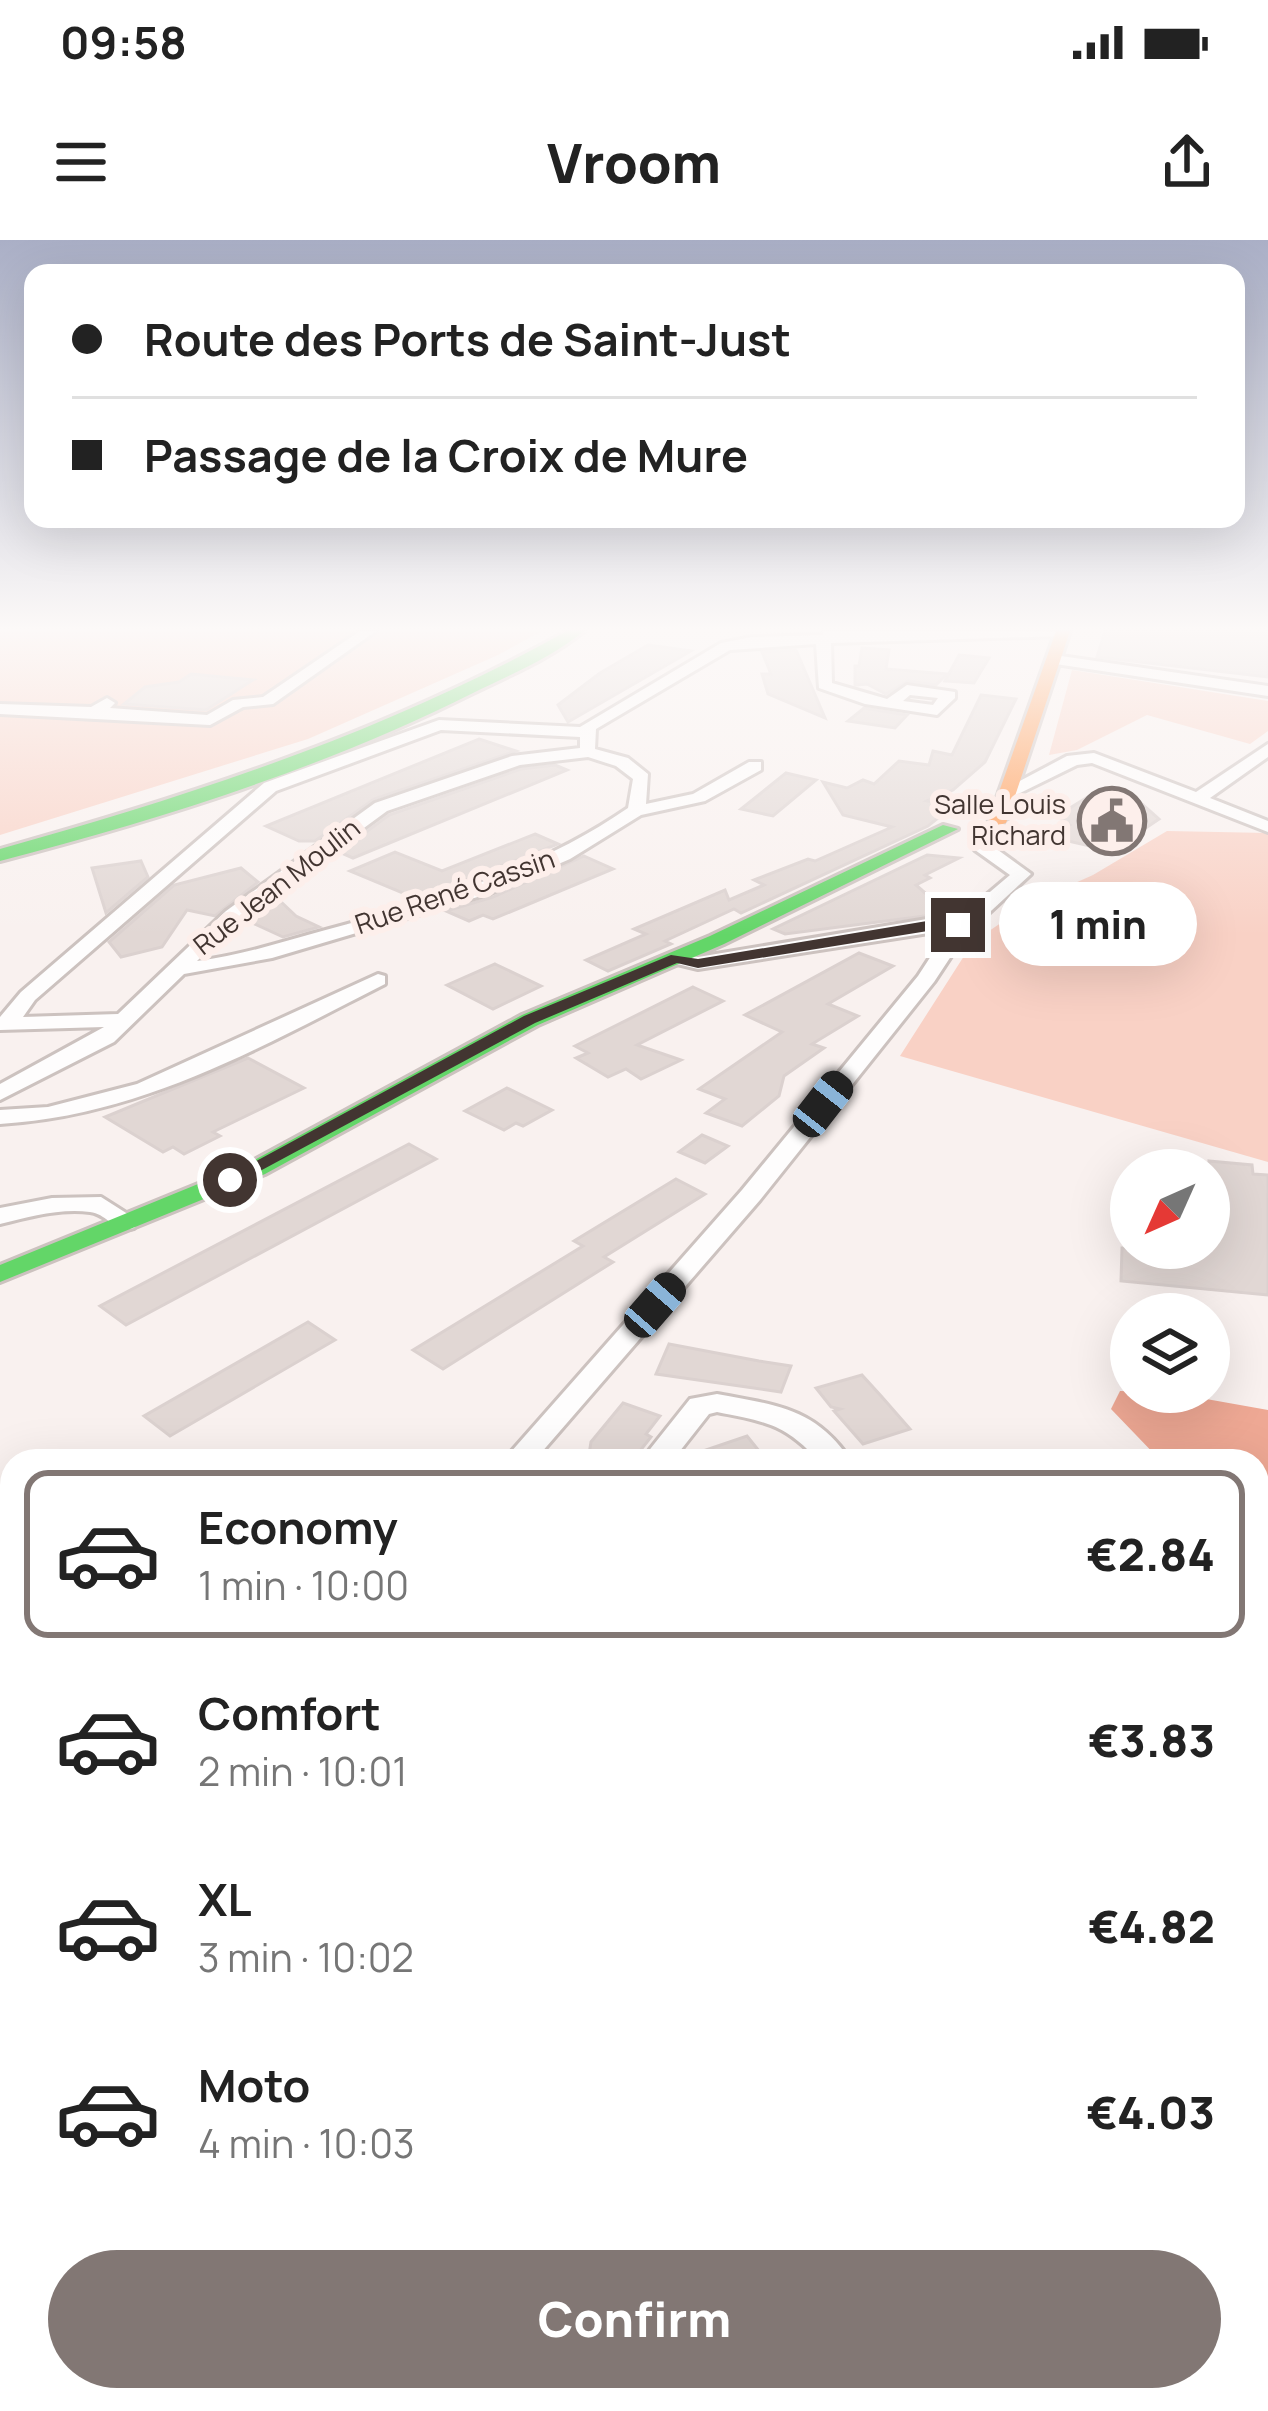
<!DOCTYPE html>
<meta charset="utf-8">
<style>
:root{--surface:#fff;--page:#f2f2f2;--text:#222;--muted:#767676;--line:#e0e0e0;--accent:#827774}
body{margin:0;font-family:Manrope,sans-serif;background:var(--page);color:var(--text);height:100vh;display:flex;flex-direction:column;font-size:45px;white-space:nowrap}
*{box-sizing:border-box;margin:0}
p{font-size:39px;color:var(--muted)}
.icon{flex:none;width:66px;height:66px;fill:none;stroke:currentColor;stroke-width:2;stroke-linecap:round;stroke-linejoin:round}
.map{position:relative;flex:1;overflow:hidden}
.sheet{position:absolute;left:0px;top:1209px;width:1269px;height:963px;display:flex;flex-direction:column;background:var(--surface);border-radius:36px 36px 0 0;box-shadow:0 12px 48px #0002}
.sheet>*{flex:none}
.guide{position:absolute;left:24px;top:24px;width:1221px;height:264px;border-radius:24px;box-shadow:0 12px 48px #0002;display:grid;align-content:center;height:264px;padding:0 48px;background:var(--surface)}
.needle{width:78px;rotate:225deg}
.tools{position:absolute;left:1110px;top:909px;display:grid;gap:24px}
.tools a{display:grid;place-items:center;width:120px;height:120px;border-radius:50%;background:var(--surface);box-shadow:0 12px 48px #0002;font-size:60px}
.end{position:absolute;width:54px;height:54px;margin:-27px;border:15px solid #423531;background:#fff;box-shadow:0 0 0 6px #fff}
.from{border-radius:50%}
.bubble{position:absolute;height:84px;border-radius:42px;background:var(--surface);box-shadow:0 12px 48px #0002;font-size:39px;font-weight:800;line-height:84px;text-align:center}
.car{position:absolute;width:36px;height:72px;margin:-36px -18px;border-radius:15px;box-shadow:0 0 9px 3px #0007;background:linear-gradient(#222 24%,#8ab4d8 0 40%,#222 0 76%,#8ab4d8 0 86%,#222 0)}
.guide b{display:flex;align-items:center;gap:42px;height:114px;font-size:45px}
.guide b+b{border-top:3px solid var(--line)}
.guide i{width:30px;height:30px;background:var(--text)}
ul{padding:21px 0 0;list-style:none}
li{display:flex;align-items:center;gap:36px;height:168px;margin:0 24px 18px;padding:0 24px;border:6px solid transparent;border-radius:24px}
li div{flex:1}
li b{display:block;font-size:45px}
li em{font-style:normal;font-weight:800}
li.selected{border-color:var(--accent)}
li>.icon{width:108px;height:108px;stroke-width:1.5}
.button{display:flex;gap:24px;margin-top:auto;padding:24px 48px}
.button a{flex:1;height:138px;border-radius:72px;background:var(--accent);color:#fff;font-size:48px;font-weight:800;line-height:138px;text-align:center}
.status{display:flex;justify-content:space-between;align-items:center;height:84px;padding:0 60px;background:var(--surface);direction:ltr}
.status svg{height:33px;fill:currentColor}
header{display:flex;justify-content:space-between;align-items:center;height:156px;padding:0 48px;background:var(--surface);font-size:54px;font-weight:800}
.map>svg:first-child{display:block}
</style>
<div class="status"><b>09:58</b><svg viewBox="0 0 49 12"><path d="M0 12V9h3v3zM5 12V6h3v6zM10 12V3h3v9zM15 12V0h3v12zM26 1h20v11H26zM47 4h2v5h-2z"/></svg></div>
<header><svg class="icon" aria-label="menu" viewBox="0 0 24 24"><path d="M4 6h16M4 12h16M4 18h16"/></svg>Vroom<svg class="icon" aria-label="share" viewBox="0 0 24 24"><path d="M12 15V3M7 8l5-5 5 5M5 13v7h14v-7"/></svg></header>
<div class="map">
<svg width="1268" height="2171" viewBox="0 0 1268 2171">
<rect width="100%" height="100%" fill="#f9f1ef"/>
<g fill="#f9d1c5">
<path d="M0,391H542L498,415L308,499L0,595Z"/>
<path d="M1072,430L1268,461V491L1250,504L1147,475L1077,510L1049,515Z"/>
<path d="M1167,591L1268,593V922L900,816L973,702L1030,663L1093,635Z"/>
<path d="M1265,1336L1268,1337V1944L1257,1929V1365Z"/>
</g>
<path fill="#eea894" d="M1120,1151L1167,1152L1268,1170V1269L1257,1266V1221H1161L1111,1169Z"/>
<g fill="#e1d7d4" stroke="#dbd1cf" stroke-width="3">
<path d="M1105,391L1268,392V437L1097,417Z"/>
<path d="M648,405L691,411L568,482L558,465L600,433Z"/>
<path d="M862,408L889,410L886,429L947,434L936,445L908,441L886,454L867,444L855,445V426H859Z"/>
<path d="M796,410L825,478L768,454L762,434H771L762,412Z"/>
<path d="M959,415L989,418L974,443L945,441Z"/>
<path d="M191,434L253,440L206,470L124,464L145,447L179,442Z"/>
<path d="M981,455L1016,459L985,522L953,550L927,561L953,566L928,586L741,673L734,669L665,701L671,704L608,731L586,720L646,694L634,689L725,650L729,660L764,645L754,640L808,619L815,621L892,587L843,575L823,542L847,548L863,540L874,544L899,521L929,525L933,511L952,515Z"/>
<path d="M864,468L907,475L895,488L848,481Z"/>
<path d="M479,499L516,511L374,559L315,601H299L266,586Z"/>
<path d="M555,525L567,530L353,618L339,612L389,575L521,529Z"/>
<path d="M786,533L816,540L773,576L741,569Z"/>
<path d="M1086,558L1142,564L1159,579L1131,598L1113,595L1094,607L1051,597L1070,585L1057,576Z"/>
<path d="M535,594L558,604L417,659L350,631L395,612L442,631Z"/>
<path d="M927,615L959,618L925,635L930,638L916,645L948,673L785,694L773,689Z"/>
<path d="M584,616L613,629L493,679L483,675L469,681L446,671L493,657Z"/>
<path d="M141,621L148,637L106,673L92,628Z"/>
<path d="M241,628L258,642L215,676L187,670L162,707L121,717L109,702L174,645Z"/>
<path d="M277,658L296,676L319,687L283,697L246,680Z"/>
<path d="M859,713L893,726L828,764L858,776L812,804L824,808L784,836L779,856L742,886L706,873L725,859L699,849L782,792L745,775Z"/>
<path d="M495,724L541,746L493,769L447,745Z"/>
<path d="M693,747L723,761L637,805L681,820L641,839L626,829L608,837L576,818L588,813L575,806Z"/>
<path d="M248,818L304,848L213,892L220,896L184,914L173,907L163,912L105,877Z"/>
<path d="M507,848L552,870L523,886L516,883L504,890L465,871Z"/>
<path d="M702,895L728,906L705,923L679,912Z"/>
<path d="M409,904L436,919L126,1085L100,1066Z"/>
<path d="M1209,921L1252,925L1253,934L1268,935V1055L1121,1041L1122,1008H1209Z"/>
<path d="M676,939L705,954L604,1017L613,1022L443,1129L413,1110L583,1006L574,1001Z"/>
<path d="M308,1082L335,1100L170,1196L144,1176Z"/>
<path d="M669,1104L759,1121L791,1126L781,1152L656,1134Z"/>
<path d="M862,1135L882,1157L910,1189L863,1204L834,1171L840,1169L831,1167L816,1148Z"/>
<path d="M623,1163L660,1176L646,1194L651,1197L632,1221H588L591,1202Z"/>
<path d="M747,1196L767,1221H685V1217Z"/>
</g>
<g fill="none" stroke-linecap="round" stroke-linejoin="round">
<g stroke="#ccc2bf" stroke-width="6">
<g id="street">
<path d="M360,391H376L273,464L243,467L210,485L0,474V464L91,467L107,458L115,463L110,468L207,475L233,460L263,457Z"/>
<path d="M824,391L1069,392L1062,396L831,403L832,443L887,459L907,445L955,452V458L937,475L865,464L819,448L816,404L730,410L596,489L595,509L628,518L648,534L646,564L693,554L749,522H761V530L705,561L641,575L570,619L491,653L272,718L184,734L114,802L0,860V844L104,787L0,790V777L21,752L264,543L439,480L580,487L721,403L752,397L822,395ZM910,455L938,458L933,465L903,461ZM441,490L580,497V508L512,516L375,563L226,671L118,774L23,777L35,760L276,551ZM588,517L616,526L633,539L628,568C535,632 430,662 322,691C281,702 240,716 197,721L240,679L387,571L520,525Z"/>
<path d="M1054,415L1268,446V456L1049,423V417Z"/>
<path d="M1268,504V517L1210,558L1268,581V592L1092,523L1077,525L1014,556L999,552L1067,516L1094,513L1196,552Z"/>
<path d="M975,602H987L1031,634L965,695L934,742L760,960L534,1221H503L742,950L918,736L948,690L698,729L669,722V714L698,717L939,677L958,679L1010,635L975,610Z"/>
<path d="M378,734L385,736V744C261,807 141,876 0,884V870L48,867L137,844Z"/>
<path d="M101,957L134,978L138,983L134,988C113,993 108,974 90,972C60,968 29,977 0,984V968L52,958Z"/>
<path d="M717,1154C775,1165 815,1167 851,1221H819C784,1183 766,1182 717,1172L709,1174L676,1216L679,1221H649L646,1215L651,1208L690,1159Z"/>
<path d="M12,1787V1833L0,1837V1791Z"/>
</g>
</g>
<g stroke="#ccc2bf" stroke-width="6">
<g id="fast">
<path d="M567,391H584C553,417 510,435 473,453C324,528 161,579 0,621V609C197,554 388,491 567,391Z"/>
<path d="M943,585L958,589L724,704L538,785L265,934L0,1042V1025L247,924L522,775L710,696Z"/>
</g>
</g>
<g stroke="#ccc2bf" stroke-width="6">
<path id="slow" d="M1056,391H1070L1006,583L991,587L988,583Z"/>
</g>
<use href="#street" fill="#fefdfd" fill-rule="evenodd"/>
<use href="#fast" fill="#63d668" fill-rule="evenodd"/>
<use href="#slow" fill="#ff974d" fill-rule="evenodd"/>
</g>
<linearGradient id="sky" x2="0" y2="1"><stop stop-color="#aaafc6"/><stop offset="0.56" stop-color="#fcf9f8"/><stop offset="1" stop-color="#fcf9f8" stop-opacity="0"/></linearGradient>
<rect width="1268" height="695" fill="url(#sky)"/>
<path fill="#423531" d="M939,679L965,685L698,728L677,723L535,783L236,944L221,940L524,776L671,715L698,719Z"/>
<defs>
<g id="civic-ring" transform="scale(3.45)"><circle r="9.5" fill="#fdefeb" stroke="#827774" stroke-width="1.5"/><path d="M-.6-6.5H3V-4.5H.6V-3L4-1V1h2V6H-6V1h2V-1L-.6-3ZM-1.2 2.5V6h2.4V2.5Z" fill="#827774"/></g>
</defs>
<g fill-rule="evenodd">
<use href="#civic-ring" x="1112" y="581"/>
</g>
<g text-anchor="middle" stroke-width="12" stroke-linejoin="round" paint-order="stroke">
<g font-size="27" fill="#423531" stroke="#fdefeb" text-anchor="end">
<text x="1066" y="574">Salle Louis<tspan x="1066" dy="31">Richard</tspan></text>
</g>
<g font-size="27" fill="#423531" stroke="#fdefeb">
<text transform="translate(277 647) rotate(-38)" y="9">Rue Jean Moulin</text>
<text transform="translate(455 652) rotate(-19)" y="9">Rue René Cassin</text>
</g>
</g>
</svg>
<div class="tools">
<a><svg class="needle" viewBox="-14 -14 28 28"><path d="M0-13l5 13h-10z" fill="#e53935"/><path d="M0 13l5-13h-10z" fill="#767676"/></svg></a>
<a><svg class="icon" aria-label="layers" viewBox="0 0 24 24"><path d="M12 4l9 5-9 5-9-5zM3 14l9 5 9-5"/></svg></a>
</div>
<i class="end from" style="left:230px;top:940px"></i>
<i class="end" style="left:958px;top:685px"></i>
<div class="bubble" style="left:999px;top:642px;width:198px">1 min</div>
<i class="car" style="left:823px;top:864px;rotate:38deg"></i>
<i class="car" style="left:655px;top:1065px;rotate:41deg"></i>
<div class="guide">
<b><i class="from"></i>Route des Ports de Saint-Just</b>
<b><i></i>Passage de la Croix de Mure</b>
</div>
<section class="sheet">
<ul>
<li class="selected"><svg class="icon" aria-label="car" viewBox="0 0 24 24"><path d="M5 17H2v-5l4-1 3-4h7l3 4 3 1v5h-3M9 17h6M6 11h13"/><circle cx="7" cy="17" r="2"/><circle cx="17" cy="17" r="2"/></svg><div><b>Economy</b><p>1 min · 10:00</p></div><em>€2.84</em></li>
<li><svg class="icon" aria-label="car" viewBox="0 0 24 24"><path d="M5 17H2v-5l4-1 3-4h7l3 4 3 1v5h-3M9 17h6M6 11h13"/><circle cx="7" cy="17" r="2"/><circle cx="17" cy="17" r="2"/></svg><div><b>Comfort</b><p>2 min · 10:01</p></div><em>€3.83</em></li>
<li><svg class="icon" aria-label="car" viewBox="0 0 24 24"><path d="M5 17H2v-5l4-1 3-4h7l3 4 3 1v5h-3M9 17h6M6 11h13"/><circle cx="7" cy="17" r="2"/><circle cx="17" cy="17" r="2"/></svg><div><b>XL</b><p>3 min · 10:02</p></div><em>€4.82</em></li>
<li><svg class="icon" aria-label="car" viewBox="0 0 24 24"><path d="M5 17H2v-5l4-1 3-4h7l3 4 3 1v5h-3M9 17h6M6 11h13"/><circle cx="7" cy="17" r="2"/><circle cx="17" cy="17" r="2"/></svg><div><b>Moto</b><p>4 min · 10:03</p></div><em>€4.03</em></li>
</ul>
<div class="button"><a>Confirm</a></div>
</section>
</div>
